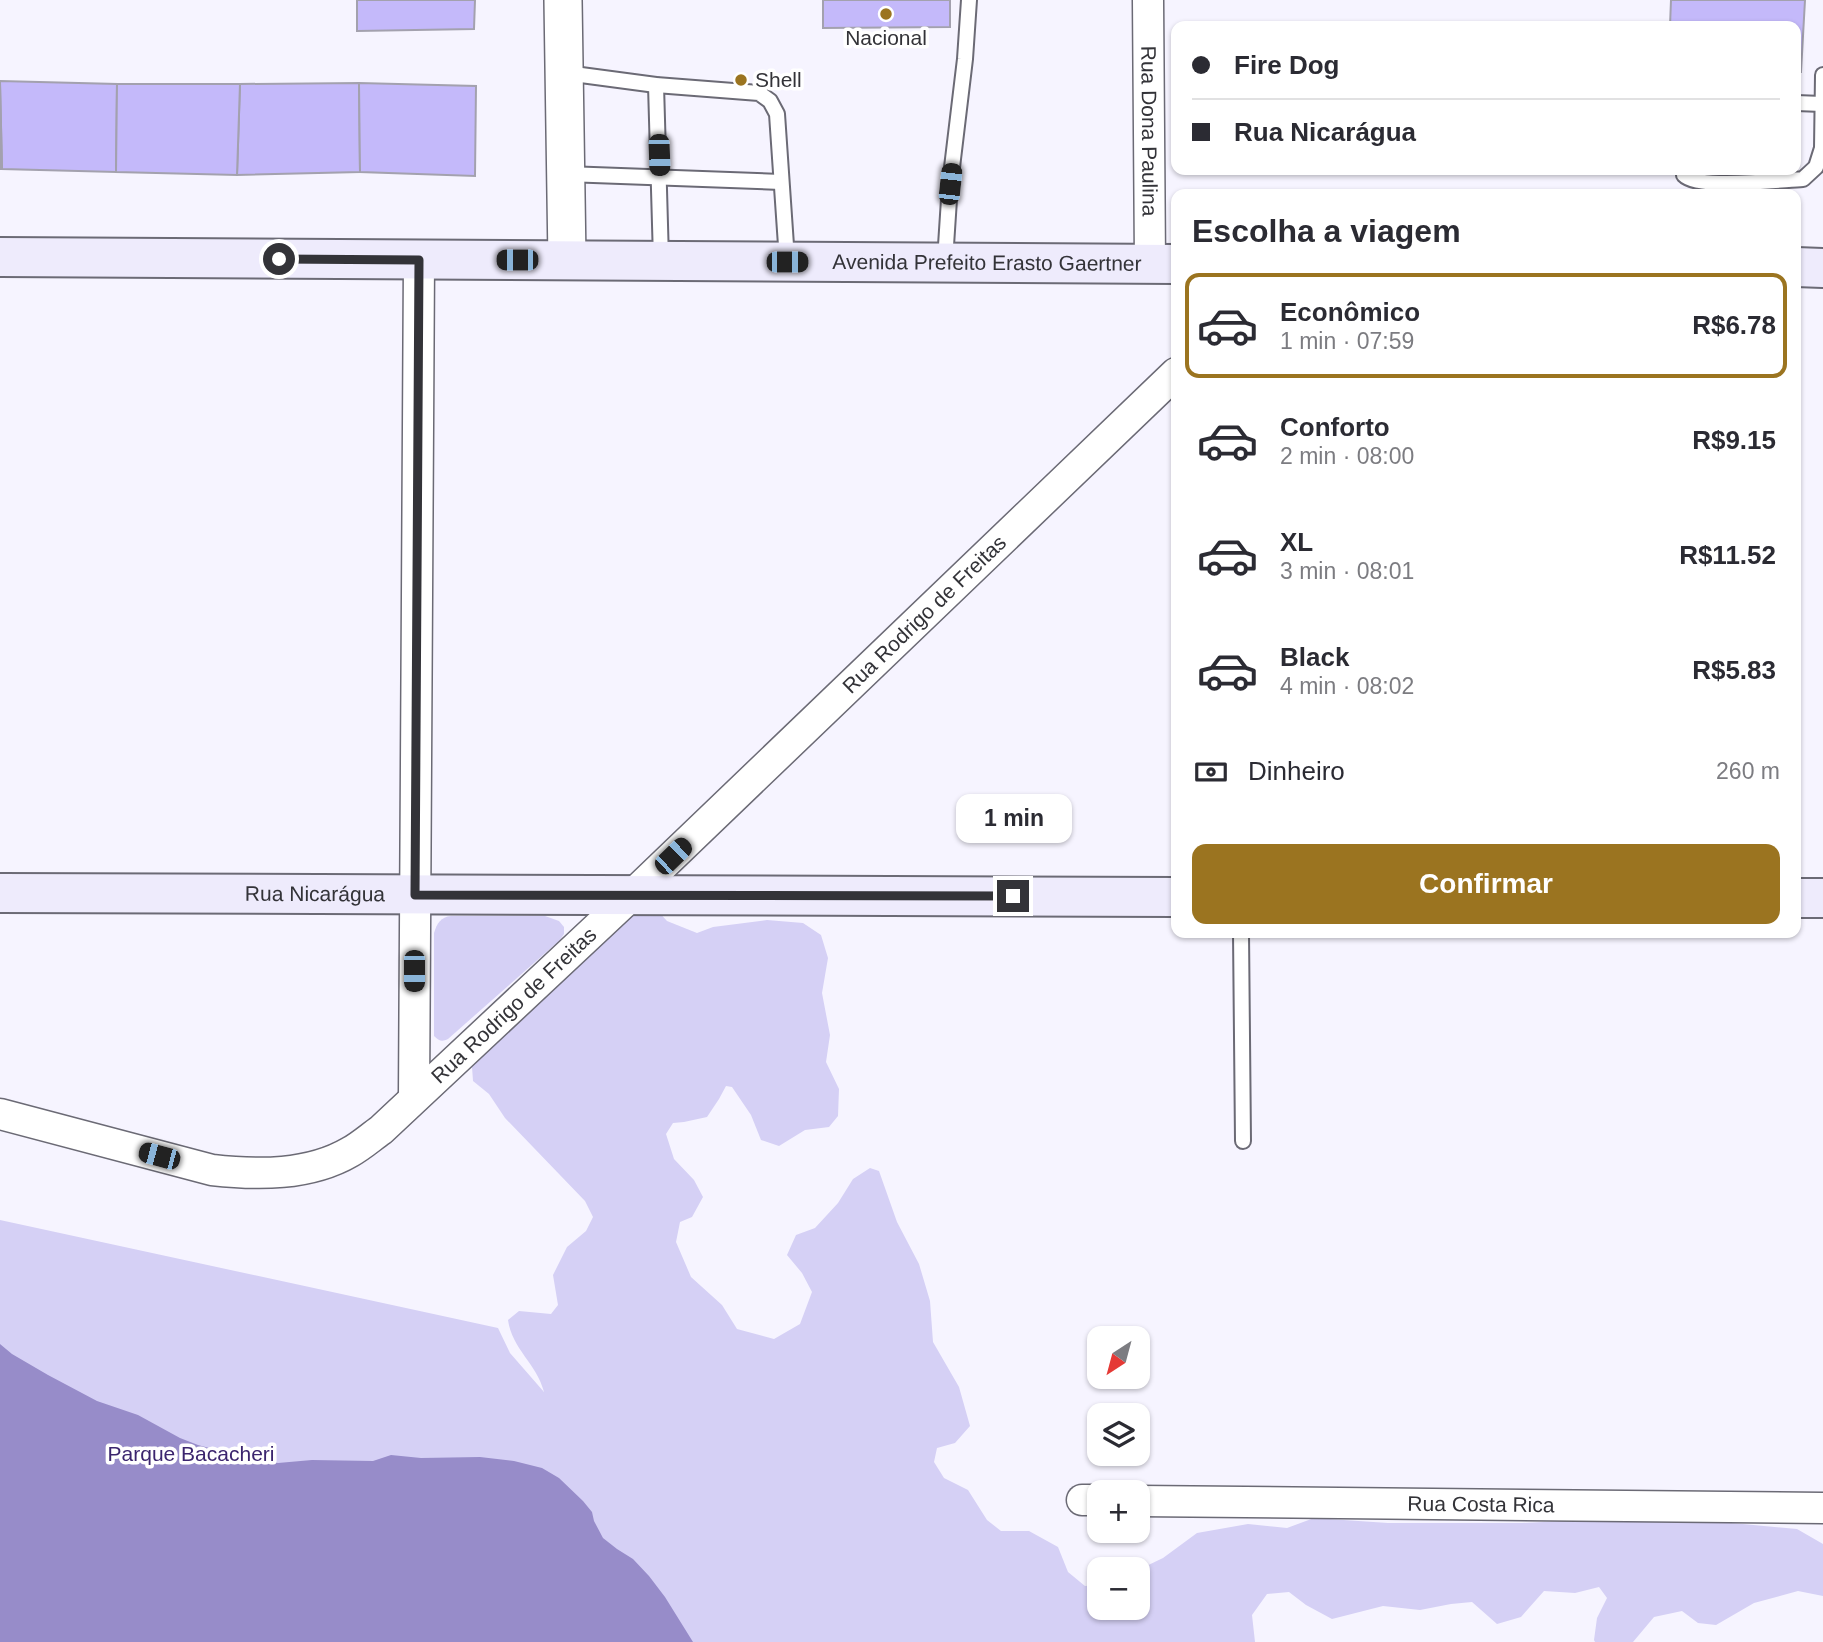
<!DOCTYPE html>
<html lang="pt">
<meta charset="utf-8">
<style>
:root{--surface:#fff;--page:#f7f7f7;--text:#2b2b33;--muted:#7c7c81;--line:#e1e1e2;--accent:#9b7420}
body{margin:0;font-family:Helvetica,sans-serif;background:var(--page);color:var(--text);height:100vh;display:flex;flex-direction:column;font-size:26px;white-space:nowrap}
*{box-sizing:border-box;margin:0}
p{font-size:23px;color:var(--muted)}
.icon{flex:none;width:38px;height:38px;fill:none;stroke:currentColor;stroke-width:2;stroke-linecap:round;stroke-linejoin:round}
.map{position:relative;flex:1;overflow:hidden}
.side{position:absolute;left:1171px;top:189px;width:630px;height:749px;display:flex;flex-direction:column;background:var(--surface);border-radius:14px;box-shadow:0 2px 5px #0004}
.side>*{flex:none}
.hud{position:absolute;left:1171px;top:21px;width:630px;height:154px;border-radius:14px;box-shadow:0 2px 5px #0004;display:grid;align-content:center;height:154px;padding:0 21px;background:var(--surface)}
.needle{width:46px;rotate:216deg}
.tools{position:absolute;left:1087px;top:1326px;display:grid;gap:14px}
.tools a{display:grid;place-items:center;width:63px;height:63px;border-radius:14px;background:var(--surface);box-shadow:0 2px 5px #0004;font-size:35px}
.end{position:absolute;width:32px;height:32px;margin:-16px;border:9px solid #333338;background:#fff;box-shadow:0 0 0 4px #fff}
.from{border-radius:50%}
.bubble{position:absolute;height:49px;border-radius:14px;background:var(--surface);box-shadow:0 2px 5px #0004;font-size:23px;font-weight:700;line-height:49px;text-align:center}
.car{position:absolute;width:21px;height:42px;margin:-21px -10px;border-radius:9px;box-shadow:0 0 5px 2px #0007;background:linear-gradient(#222 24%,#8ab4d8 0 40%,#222 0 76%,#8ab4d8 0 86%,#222 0)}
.hud b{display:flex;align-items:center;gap:24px;height:66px;font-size:26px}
.hud b+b{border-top:2px solid var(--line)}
.hud i{width:18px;height:18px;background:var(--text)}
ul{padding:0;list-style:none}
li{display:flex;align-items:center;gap:21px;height:105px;margin:0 14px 10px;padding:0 7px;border:4px solid transparent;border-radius:14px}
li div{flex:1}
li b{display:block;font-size:26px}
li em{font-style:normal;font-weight:700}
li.current{border-color:var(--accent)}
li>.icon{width:63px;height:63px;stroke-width:1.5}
h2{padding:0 21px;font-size:32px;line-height:84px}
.pay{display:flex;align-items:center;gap:18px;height:77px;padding:0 21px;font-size:26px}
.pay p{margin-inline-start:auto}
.button{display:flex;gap:14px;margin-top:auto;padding:14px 21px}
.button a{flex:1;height:80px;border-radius:14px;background:var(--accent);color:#fff;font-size:28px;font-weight:700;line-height:80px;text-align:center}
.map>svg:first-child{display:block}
</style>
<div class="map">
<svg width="1823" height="1642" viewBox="0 0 1823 1642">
<rect width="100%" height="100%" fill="#f6f4ff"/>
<g fill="#d5d0f5">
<path d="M636,909L657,910L667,921L697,933L713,927L767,920L803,923L821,935L828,958L822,993L830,1035L826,1062L839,1089L838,1116L829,1127L805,1130L779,1146L761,1140L751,1115L732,1087L726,1086L719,1099L707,1117L684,1122L673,1123L666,1134L674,1159L694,1180L703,1197L692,1217L680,1222L676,1242L691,1277L722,1305L737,1329L774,1339L800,1324L812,1292L802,1273L787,1255L796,1235L815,1228L838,1203L853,1179L870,1168L879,1171L897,1222L919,1264L930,1301L933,1342L959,1387L970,1426L955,1443L937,1448L934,1462L944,1478L968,1490L987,1520L1001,1531H1029L1058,1547L1068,1572L1085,1586L1099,1585V1608H1138V1570L1163,1558L1197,1533L1248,1524L1287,1528L1314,1518L1388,1523H1522L1641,1517L1710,1521L1797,1529L1823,1544V1596L1798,1591L1754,1603L1716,1625L1698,1623L1682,1611L1654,1617L1633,1642H1595L1594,1640L1597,1618L1607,1598L1599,1587L1575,1593L1544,1591L1521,1617L1497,1624L1472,1602L1451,1604L1420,1610L1383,1606L1332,1619L1306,1605L1289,1592L1267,1594L1252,1615L1255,1642H0V1220L498,1328L510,1353L544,1392C537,1364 512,1349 508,1320L519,1311L551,1314L558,1305L553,1275L567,1247L586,1231L593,1217L585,1201L505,1118L489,1094L473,1081L472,1067L519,1014L581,963L617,917Z"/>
<path d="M451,916H545L559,921L564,927V934L560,940L448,1039C442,1042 439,1041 434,1036V933C437,923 441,917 451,916Z"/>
</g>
<path fill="#978cc9" d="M0,1344L12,1354L48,1375L97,1401L138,1415L180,1438L198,1445L242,1457L278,1463L312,1460L373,1461L391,1455L421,1458L480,1457L514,1461L542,1468L559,1478L583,1501L592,1512L594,1521L603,1538L617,1549L633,1559L649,1576L665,1597L693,1642H0Z"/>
<g fill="#c4b9fa" stroke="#a3a1ae" stroke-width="2">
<path d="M357,0H475L474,29L357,31Z"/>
<path d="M823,0H950V27L823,28Z"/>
<path d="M1671,0H1805L1801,72H1796V26H1670Z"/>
<path d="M0,81L117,84L116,172L2,169Z"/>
<path d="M359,83L360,172L237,175L240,84Z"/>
<path d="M359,83L476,86L475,176L360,172Z"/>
<path d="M117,84H240L237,175L116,172Z"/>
<path d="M0,85L2,169H0Z"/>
</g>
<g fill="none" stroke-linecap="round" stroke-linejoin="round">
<g stroke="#6b6a75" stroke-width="18">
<g id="service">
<path d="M566,73L656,85L759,93L770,101L777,114L787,260"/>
<path d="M656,85L661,259"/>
<path d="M1796,103L1822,104"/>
<path d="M1685,170L1684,175C1698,190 1780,180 1803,179L1816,167L1822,148L1823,75"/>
<path d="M566,174L781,182"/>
<path d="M945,261L950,184L965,59L969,0"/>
<path d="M1241,933L1243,1141"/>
</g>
</g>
<g stroke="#6b6a75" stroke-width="33">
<g id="minor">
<path id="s1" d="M1148,0L1150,264"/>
<path d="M414,1098L419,260"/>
<path id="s2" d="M0,1114L212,1170C257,1175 309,1176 350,1152C361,1146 371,1137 381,1130L633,894L1176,373"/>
<path d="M1082,1500H1099"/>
<path id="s3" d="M1138,1501L1823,1508"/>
</g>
</g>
<g stroke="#6b6a75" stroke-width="40">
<path id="tertiary" d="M563,0L567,260"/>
</g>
<g stroke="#6b6a75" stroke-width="42">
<g id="secondary">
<path id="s4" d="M0,257L1176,264"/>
<path d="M1796,267L1823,268"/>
<path id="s5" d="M0,893L1176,897"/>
<path d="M1796,898H1823"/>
</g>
</g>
<use href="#service" stroke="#fff" stroke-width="14"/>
<use href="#minor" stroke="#fff" stroke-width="30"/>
<use href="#tertiary" stroke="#fff" stroke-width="37"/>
<use href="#secondary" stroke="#eeebfc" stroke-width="38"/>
</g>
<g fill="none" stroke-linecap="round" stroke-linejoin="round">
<path stroke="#333338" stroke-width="9" d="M279,259L419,260L415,895L1013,896"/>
</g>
<g fill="#9b7420" stroke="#fff" stroke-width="2.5">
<circle cx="886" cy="14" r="7"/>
<circle cx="741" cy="80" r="7"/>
</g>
<g text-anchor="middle" stroke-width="7" stroke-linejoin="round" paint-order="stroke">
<g font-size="21" fill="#333338" stroke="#fff">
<text x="886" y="45">Nacional</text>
<text x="755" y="87" text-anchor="start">Shell</text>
</g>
<g font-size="21" fill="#333338" stroke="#fff">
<text dy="7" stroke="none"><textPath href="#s1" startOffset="131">Rua Dona Paulina</textPath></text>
<text dy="7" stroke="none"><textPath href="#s4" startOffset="987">Avenida Prefeito Erasto Gaertner</textPath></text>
<text dy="7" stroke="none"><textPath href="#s2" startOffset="1148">Rua Rodrigo de Freitas</textPath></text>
<text dy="7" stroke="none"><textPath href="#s5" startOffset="315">Rua Nicarágua</textPath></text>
<text dy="7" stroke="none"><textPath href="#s2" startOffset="581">Rua Rodrigo de Freitas</textPath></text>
<text dy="7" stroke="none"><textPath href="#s3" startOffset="343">Rua Costa Rica</textPath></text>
</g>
<g font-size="21" fill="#3b256e" stroke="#fff">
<text x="191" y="1461">Parque Bacacheri</text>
</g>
</g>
</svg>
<div class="tools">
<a><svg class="needle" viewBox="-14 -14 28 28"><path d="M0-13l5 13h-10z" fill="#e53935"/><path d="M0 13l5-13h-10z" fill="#7c7c81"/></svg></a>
<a><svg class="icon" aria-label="layers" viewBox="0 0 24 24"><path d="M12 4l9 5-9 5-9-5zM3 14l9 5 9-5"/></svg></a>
<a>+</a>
<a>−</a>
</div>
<i class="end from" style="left:279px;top:259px"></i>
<i class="end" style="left:1013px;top:896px"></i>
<div class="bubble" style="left:956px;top:794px;width:116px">1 min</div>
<i class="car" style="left:659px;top:155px;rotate:178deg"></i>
<i class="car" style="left:950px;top:184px;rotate:6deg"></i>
<i class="car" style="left:517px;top:260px;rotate:270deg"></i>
<i class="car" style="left:787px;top:262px;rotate:90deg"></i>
<i class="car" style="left:673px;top:856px;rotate:46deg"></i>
<i class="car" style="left:414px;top:971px;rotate:180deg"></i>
<i class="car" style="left:159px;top:1156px;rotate:285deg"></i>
<div class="hud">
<b><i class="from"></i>Fire Dog</b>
<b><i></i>Rua Nicarágua</b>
</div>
<section class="side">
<h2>Escolha a viagem</h2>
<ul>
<li class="current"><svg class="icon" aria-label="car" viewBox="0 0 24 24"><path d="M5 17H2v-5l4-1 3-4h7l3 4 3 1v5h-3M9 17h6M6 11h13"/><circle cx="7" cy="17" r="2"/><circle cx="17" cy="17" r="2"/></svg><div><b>Econômico</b><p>1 min · 07:59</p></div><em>R$6.78</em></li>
<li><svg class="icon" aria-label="car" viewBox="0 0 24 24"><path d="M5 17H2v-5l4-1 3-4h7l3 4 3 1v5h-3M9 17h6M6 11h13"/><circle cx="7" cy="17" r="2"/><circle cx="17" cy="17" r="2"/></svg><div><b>Conforto</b><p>2 min · 08:00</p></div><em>R$9.15</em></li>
<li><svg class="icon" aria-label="car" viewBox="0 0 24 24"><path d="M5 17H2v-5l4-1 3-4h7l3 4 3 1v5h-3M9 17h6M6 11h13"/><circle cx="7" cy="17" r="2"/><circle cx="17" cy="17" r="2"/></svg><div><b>XL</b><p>3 min · 08:01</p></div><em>R$11.52</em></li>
<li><svg class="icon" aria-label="car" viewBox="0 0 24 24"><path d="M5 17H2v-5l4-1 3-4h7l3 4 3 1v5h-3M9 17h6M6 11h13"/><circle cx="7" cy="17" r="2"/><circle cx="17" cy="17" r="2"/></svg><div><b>Black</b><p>4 min · 08:02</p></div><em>R$5.83</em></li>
</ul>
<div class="pay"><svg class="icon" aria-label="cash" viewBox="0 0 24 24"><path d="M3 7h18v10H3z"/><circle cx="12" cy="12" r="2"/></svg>Dinheiro<p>260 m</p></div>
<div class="button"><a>Confirmar</a></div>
</section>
</div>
